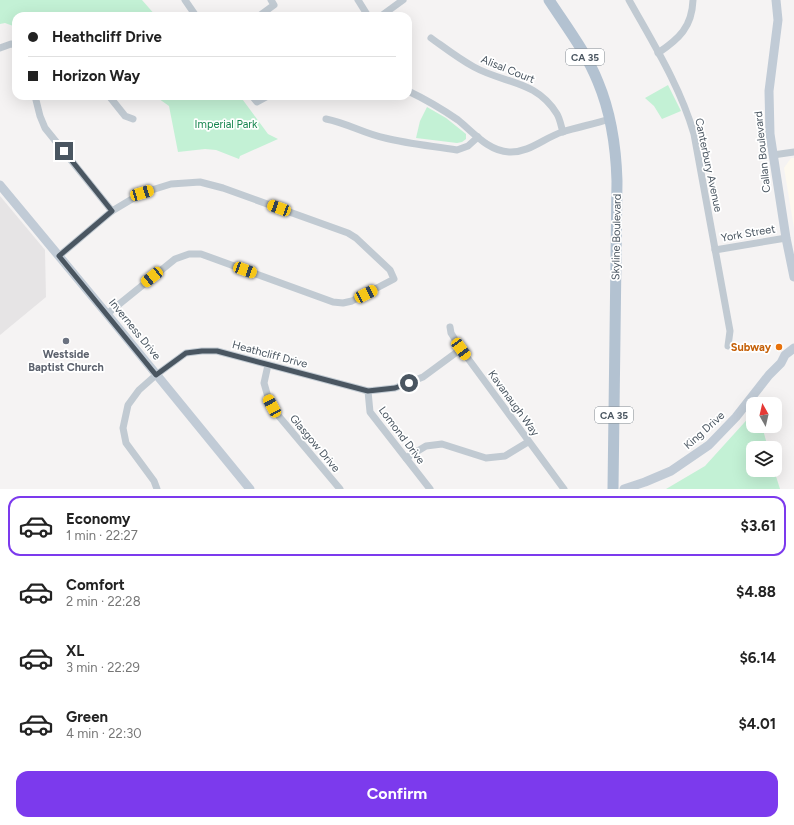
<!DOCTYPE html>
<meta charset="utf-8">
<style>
:root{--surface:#fff;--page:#f2f2f2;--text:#222;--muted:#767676;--line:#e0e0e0;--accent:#7c3aed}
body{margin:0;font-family:Figtree,sans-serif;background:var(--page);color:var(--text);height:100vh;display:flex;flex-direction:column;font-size:15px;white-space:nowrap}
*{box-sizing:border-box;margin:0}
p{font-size:13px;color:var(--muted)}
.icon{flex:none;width:22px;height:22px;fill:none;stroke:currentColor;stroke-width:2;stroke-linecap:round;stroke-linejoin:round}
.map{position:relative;height:489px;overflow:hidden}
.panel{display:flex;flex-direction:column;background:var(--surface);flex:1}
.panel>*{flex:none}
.guide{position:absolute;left:12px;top:12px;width:400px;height:88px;border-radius:12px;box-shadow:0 4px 16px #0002;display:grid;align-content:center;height:88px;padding:0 16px;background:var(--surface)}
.needle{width:26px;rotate:352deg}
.controls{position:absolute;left:746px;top:397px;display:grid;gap:8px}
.controls a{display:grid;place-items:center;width:36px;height:36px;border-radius:8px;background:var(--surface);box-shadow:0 4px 16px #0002;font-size:20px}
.end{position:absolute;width:18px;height:18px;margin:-9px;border:5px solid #4a5661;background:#fff;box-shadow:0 0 0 2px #fff}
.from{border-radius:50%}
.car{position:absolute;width:12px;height:24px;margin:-12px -6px;border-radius:5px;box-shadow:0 0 3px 1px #0007;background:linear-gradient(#f5c518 24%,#345 0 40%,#f5c518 0 76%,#345 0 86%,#f5c518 0)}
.guide b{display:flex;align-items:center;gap:14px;height:38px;font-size:15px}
.guide b+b{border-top:1px solid var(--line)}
.guide i{width:10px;height:10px;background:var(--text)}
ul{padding:7px 0 0;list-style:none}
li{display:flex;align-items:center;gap:12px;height:60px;margin:0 8px 6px;padding:0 8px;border:2px solid transparent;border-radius:12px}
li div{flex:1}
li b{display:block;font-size:15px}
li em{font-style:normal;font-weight:700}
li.selected{border-color:var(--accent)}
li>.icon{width:36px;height:36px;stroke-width:1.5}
.primary-button{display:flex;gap:8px;margin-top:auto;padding:8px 16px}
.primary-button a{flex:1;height:46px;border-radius:12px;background:var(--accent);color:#fff;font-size:16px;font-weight:700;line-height:46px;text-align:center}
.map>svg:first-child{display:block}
</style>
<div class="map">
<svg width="794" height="489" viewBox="0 0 794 489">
<rect width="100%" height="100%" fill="#f5f3f3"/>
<path fill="#fdf9ef" d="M791,158H794V228L784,168Z"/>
<path fill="#e6e4e5" d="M0,196L45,250L46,297L0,335Z"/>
<g fill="#c3f1d5">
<path d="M0,0H142L156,16H16V27L5,23L0,24Z"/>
<path d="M668,85L681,111L662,119L654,106L645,98Z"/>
<path d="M155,96H240L268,134L278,139L240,156L239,159L216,150L205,149L178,152L169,106Z"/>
<path d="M427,107L446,118L466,134V139L462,142L457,143L416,138L420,121Z"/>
<path d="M753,413V426H762L768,448H753V470H774L780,489H666L705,466Z"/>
</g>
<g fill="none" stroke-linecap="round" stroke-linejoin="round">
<g stroke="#c1cad2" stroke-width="7">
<path d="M185,0L196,16"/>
<path d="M358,0L368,16"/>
<path d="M629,0C653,43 680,86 694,134L730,331L728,346"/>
<path d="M259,16L274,5L271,0"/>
<path d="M381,16L403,0"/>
<path d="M431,38C445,48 459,59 474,67C505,84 536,80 557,114C560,119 561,126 563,132"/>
<path d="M0,48L11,44L16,45"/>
<path d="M658,53C679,39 692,27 693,0"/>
<path d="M408,91C425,99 442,109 458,120C473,132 488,151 509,152C529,153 544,138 562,132C578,127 594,124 610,119"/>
<path d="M35,96L40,116L45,128L112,211"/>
<path d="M109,96L125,116L133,119"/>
<path d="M252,96L257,102L268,96"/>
<path d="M326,119C347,123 365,134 385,138C409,144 433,146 457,150L468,146L478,137"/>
<path d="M773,155L794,152"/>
<path d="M715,250L786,238"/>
<path d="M59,256L112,211L142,193L171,184L200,182L223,188L348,233L356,238L390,270L394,279L352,301L343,303L333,302L201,254H189L175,259L107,314"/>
<path d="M450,327L451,333L461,349L564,489"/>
<path d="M268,365L264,383L268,397L277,414L340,489"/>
<path d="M368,391L370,412L430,489"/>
<path d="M406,458L426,446L442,444L486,458L505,456L528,442"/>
<path d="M157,489L154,481L126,443L123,428L128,405L139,390L156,375L186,353L202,351H217L368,391L395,388L423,377L461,349"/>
</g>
<g stroke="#c1cbd6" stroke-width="9">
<path d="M776,0L778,20L769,91L770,134L786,238L794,277"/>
<path d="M0,185L107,314L250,489"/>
<path d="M624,489L645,482L671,471L709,445L736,417L769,375L781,363L785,355L794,348"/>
</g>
<path stroke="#b3c2d1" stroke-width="11" d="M549,0C566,26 586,52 598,82C611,113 616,147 617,181L613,489"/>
</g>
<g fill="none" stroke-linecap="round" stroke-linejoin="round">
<path stroke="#4a5661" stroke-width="5" d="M64,151L112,211L59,256L156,375L186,353L202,351H217L368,391L395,388L409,383"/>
</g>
<circle fill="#6b7280" stroke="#fff" stroke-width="1.5" cx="66" cy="341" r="4"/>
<circle fill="#e8710a" stroke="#fff" stroke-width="1.5" cx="779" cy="347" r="4"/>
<g text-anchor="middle" stroke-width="3.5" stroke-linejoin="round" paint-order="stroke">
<g fill="#fff" stroke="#808990" stroke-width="1">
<rect x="566" y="49" width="38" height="16" rx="3"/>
<rect x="595" y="407" width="38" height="16" rx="3"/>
</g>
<g font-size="10" font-weight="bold" fill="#4a5661">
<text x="585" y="61">CA 35</text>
<text x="614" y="419">CA 35</text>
</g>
<g font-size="11" fill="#4a5661" stroke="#fff">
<text transform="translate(508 69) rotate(22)" y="4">Alisal Court</text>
<text transform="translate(762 152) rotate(-96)" y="4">Callan Boulevard</text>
<text transform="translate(709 165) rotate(78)" y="4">Canterbury Avenue</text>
<text transform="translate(748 233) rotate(-10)" y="4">York Street</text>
<text transform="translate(616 237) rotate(-89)" y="4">Skyline Boulevard</text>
<text transform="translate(135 329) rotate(51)" y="4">Inverness Drive</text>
<text transform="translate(270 354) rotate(15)" y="4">Heathcliff Drive</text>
<text transform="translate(514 403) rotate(54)" y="4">Kavanaugh Way</text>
<text transform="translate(704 430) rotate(-42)" y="4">King Drive</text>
<text transform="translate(402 435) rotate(53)" y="4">Lomond Drive</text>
<text transform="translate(315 443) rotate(50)" y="4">Glasgow Drive</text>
</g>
<g font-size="11" fill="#17864f" stroke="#fff">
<text x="226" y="128">Imperial Park</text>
</g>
<g font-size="11" font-weight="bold" fill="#c56008" stroke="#fff" text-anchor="end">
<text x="771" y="351">Subway</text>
</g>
<g font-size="11" font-weight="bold" fill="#5b616d" stroke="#fff">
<text x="66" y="358">Westside<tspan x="66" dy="13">Baptist Church</tspan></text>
</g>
</g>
</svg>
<div class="controls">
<a><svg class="needle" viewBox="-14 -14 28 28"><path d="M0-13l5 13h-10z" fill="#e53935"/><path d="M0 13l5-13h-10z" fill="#767676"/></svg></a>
<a><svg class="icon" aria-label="layers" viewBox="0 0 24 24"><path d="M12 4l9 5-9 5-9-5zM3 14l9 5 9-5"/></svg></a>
</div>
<i class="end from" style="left:409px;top:383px"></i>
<i class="end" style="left:64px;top:151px"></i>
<i class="car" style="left:142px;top:193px;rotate:73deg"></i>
<i class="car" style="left:279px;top:208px;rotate:290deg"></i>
<i class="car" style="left:245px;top:270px;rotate:110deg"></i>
<i class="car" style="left:152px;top:277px;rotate:231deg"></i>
<i class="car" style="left:366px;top:294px;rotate:63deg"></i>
<i class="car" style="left:461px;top:349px;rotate:144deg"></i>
<i class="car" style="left:272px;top:406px;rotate:332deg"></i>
<div class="guide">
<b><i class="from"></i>Heathcliff Drive</b>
<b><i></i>Horizon Way</b>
</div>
</div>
<section class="panel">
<ul>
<li class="selected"><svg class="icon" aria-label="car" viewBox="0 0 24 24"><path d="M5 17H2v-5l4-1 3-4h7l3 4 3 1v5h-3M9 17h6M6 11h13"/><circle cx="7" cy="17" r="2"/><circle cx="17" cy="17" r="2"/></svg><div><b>Economy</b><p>1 min · 22:27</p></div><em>$3.61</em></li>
<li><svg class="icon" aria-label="car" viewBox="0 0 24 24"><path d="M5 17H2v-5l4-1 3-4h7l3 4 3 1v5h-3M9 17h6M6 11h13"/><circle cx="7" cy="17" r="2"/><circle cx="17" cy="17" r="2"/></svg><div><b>Comfort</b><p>2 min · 22:28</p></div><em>$4.88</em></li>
<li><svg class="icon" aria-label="car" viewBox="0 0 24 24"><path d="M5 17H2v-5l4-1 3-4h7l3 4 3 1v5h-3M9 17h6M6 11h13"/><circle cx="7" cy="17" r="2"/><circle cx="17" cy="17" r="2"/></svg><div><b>XL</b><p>3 min · 22:29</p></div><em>$6.14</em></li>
<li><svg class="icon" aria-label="car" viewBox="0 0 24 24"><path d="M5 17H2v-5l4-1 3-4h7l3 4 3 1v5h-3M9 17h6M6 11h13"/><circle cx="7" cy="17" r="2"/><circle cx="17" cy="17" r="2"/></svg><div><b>Green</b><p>4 min · 22:30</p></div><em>$4.01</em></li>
</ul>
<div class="primary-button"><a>Confirm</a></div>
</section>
